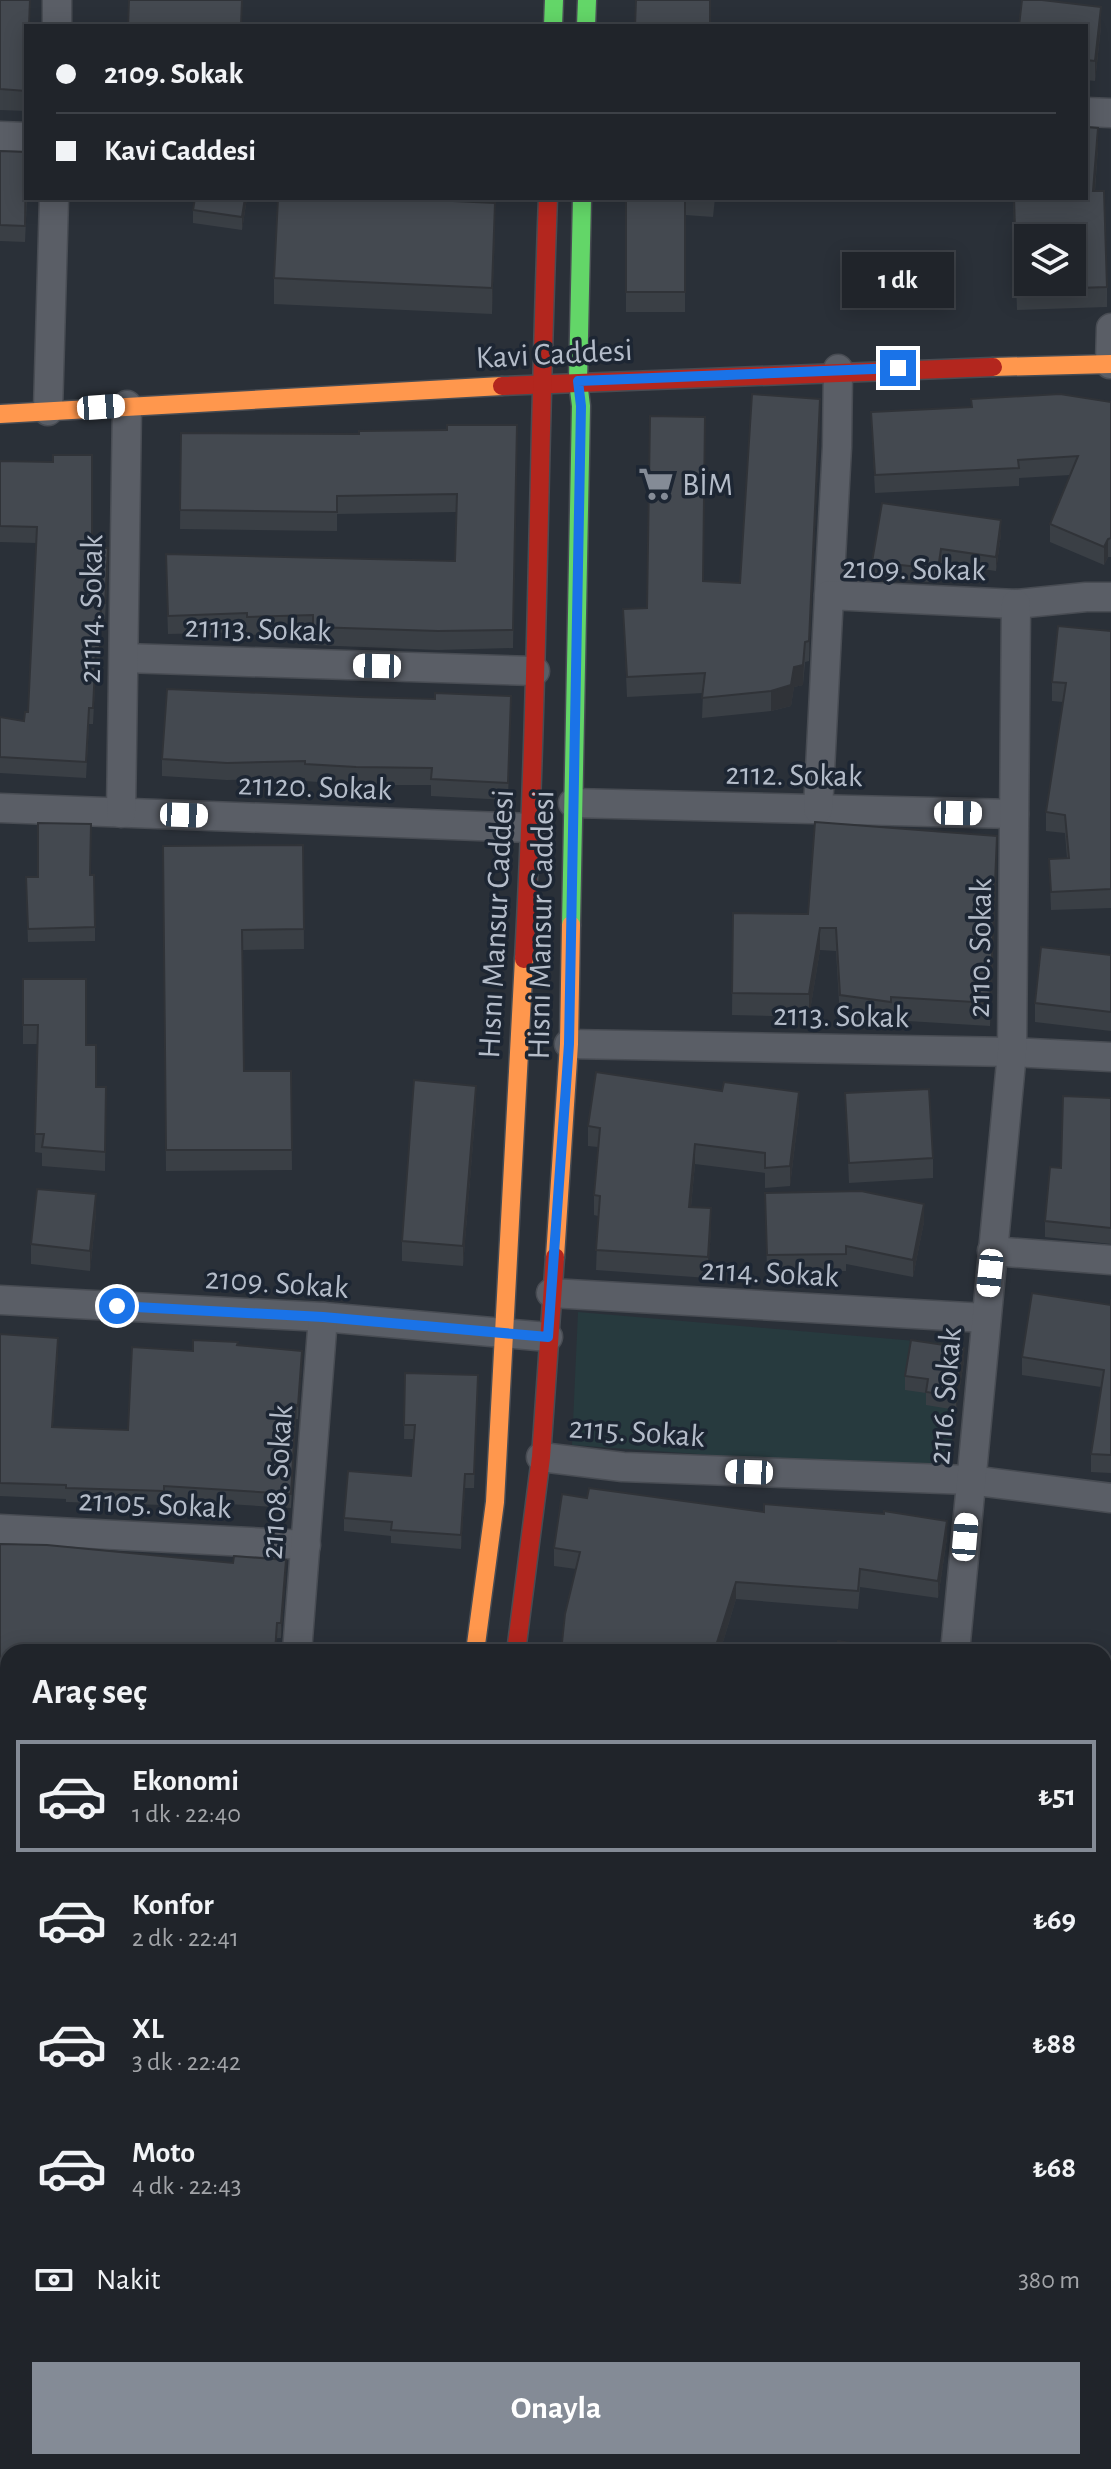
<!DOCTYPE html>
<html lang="tr">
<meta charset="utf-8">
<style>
:root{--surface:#20242a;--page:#282c32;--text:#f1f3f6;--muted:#a2a4a8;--line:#3d4147;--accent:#848b96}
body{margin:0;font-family:"Alegreya Sans",sans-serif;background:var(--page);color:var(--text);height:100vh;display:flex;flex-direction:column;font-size:30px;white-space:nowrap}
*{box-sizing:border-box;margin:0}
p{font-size:26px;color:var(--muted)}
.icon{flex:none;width:44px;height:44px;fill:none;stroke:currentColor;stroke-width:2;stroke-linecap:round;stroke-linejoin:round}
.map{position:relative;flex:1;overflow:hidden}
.side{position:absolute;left:0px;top:1644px;width:1112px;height:826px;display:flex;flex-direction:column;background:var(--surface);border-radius:24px 24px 0 0;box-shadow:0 4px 20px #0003,0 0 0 2px var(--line)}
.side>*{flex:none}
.banner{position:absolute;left:24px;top:24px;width:1064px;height:176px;border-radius:0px;box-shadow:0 4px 20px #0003,0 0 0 2px var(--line);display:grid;align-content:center;height:176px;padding:0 32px;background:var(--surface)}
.buttons{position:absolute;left:1014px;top:224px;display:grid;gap:16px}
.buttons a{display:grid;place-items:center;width:72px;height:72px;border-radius:0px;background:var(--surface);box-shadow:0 4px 20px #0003,0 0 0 2px var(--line);font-size:40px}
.end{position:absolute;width:36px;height:36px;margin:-18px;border:10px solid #1a73e8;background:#fff;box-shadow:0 0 0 4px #fff}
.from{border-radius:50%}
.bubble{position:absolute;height:56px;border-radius:0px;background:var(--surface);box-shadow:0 4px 20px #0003,0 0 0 2px var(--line);font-size:26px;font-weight:600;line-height:56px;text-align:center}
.car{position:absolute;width:24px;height:48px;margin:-24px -12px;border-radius:10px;box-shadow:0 0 6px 2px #0007;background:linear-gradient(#fff 24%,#345 0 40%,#fff 0 76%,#345 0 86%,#fff 0)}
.banner b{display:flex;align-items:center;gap:28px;height:76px;font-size:30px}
.banner b+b{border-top:2px solid var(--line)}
.banner i{width:20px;height:20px;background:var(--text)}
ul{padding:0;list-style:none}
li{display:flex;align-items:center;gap:24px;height:112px;margin:0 16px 12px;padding:0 16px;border:4px solid transparent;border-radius:0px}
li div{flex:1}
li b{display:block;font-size:30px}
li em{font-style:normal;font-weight:600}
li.current{border-color:var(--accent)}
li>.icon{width:72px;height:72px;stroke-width:1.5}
h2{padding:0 32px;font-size:36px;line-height:96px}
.pay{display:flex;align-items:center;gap:20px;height:88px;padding:0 32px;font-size:30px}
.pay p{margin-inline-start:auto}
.button{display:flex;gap:16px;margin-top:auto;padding:16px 32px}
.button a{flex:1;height:92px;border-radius:0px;background:var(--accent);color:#fff;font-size:32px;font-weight:600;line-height:92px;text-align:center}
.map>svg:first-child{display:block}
</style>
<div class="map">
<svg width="1111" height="2469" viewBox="0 0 1111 2469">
<rect width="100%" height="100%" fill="#2a3038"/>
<path fill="#273a3e" d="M578,1312L962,1345L949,1472L572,1445Z"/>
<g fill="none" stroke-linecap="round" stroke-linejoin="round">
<g stroke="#484c53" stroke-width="31">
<g id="street">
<path d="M57,26V0"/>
<path d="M1086,112L1111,113"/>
<path d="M0,136L26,137"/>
<path d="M1110,364L1111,328"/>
<path d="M48,411L54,198"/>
<path d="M829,595L837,447L838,369"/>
<path d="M124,658L535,671"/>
<path d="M573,803L1014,814"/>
<path d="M0,808L531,828"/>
<path d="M818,809L829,595L1016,604L1086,597H1111"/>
<path d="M121,813L127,405"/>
<path d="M569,1044L1012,1052L1111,1057"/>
<path d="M992,1251L1111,1260"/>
<path d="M551,1293L985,1318"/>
<path d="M0,1300L323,1317L548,1337"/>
<path d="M541,1457L623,1467L970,1480L1111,1498"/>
<path d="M0,1529L306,1545"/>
<path d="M297,1652L323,1317"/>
<path d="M955,1652L1012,1052L1016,604"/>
<path d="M0,2116H8"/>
<path d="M0,2318L8,2319"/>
<path d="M0,2465L8,2417"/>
<path d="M563,2469L564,2462"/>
<path d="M736,2469L737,2462"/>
<path d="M907,2469V2462"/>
</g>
</g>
<g stroke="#484c53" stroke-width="21">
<g id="fast">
<path d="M553,26L554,0"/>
<path d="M586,26L587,0"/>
<path d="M571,925L581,406L578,381L582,198"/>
<path d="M1104,1844H1111"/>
<path d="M234,2469L237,2462"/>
</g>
</g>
<g stroke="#484c53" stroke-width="21">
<g id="slow">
<path d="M993,367L1111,364"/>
<path d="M0,414L502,386"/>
<path d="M555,1257L569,1044L571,925"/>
<path d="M475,1652L495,1502L524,959"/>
<path d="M0,1780H8"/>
<path d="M282,2469L284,2462"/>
</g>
</g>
<g stroke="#484c53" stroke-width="21">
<g id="jam">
<path d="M502,386L993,367"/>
<path d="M524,959C538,706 538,452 548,198"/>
<path d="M516,1652L541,1457L555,1257"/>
</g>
</g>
<use href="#street" stroke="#5a5e66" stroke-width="28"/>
<use href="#fast" stroke="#63d668" stroke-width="18"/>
<use href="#slow" stroke="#ff974d" stroke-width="18"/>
<use href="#jam" stroke="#b3261e" stroke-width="18"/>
</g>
<g fill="#3a3f45">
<path d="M0,0L26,26V111L0,110Z"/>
<path d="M1086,26L1101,27L1095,81L1086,80Z"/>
<path d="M1098,148L1095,191L1107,287V307L1017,310L1013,198H1086Z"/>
<path d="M0,151L26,198H27L25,242L0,241Z"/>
<path d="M247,198L242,230L193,223V210Z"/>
<path d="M626,198H715L713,217L685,215V312H626Z"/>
<path d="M495,229L492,314L274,304V278Z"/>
<path d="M1111,402V557H1108L1104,565L1050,542V524L1070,475L1019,478V486L875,493L871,412Z"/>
<path d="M820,419L809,661L805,662L803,685L794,687L791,706L771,711L702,718L703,693L627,697L623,609L647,608L703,581L740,583Z"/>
<path d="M517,425L513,648L438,650L313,645V633L247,635V632L168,634L166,572L455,561L456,512L337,514V531L180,529L181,433L359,434Z"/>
<path d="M0,461L92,548L108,565L105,619H101L100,665L96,664L93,724H89L86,778L0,773V717L24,721L28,712L36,543L0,542Z"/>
<path d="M1001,534L996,571L941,563L938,583L872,576V562Z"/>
<path d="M1111,631V908L1051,910L1049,859L1067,858L1065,833L1046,831V812L1063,702L1052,701V682Z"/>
<path d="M511,696L508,800L431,796V785H356L305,781V778L227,780L162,776V759L361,697L435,699Z"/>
<path d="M303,845L304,949L243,950L244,1071H291L292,1170L166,1171L163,846Z"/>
<path d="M997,859L990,1026L891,1020V1025L840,1018L836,951L820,950L809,1017L732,1015L733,913L808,914Z"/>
<path d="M91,875L95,927V941L28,942L26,891Z"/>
<path d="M1111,955V1031L1035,1022V1003Z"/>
<path d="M23,979L86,1045L96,1087H106L105,1171L42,1166V1153L35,1152L37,1044H23Z"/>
<path d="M845,1093L933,1158V1178L849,1183Z"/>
<path d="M1111,1098V1244L1045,1237V1221L1061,1168Z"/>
<path d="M476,1106L463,1266L402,1261V1241Z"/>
<path d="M799,1112L790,1186L765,1188V1173L695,1164L691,1207L711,1228L708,1278L596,1270L598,1216L594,1215V1195L598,1147L588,1146V1126Z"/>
<path d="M765,1193L924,1222L913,1277L846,1264V1271L767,1272Z"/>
<path d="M96,1214L90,1271L31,1264V1244Z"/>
<path d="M1111,1299V1473L1091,1472V1454L1101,1387L1022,1375V1357L1111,1305Z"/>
<path d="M0,1334L58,1352L53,1427L128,1430L193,1351L237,1345L302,1365L298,1419H296L291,1508L164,1500V1505L66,1502V1499L0,1496Z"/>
<path d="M964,1361L956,1410L926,1405V1393L905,1390V1376Z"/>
<path d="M405,1373L478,1375L474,1488H465L461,1549L391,1543V1536L344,1531V1518L411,1476L414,1439H404Z"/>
<path d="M587,1498L947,1538L938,1598L860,1587L858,1609L736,1599L720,1652H561L576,1569L554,1566V1548Z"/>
<path d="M0,1544L286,1575L281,1638L8,1652V1744H0Z"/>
<path d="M0,1831L7,1845L4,1917H0Z"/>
<path d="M0,1946L8,1947V2091H0Z"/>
<path d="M1111,2086V2198L1104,2197V2129H1106Z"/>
<path d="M0,2193L8,2194V2286L0,2285Z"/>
<path d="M485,2462H504V2466Z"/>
</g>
<g fill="#303338">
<path d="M1101,7V27L1095,81V61Z"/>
<path d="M1098,128V148L1093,211V191Z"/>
<path d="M245,198H247L242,230V217Z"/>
<path d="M495,203V229L492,314V288Z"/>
<path d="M820,399V419L809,661V641Z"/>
<path d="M1001,520V534L996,571V557Z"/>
<path d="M1108,539V557L1104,565V547Z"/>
<path d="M941,549V563L938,583V569Z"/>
<path d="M805,642L803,685L794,687L791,706L771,711V691Z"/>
<path d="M997,836V859L990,1026V1003Z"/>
<path d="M820,928V950L809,1017V994Z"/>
<path d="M476,1086V1106L463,1266V1246Z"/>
<path d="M799,1092V1112L790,1186V1166Z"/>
<path d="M695,1144V1164L689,1227V1207Z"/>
<path d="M96,1194V1214L90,1271V1251Z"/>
<path d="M924,1204V1222L913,1277V1260Z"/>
<path d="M711,1208V1228L708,1278V1257Z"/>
<path d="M58,1338V1352L52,1441V1427Z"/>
<path d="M964,1348V1361L956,1410V1396Z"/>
<path d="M302,1351V1365L298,1419V1406Z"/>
<path d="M465,1474V1488L461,1549V1535Z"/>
<path d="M947,1521V1538L938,1598V1581Z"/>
<path d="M286,1560V1575L281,1638V1623Z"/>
<path d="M736,1582V1599L720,1652H714Z"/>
<path d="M1111,2374V2388L1105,2426V2412Z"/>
<path d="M1019,2462H1025L1023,2469H1017Z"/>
</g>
<g fill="#444950" stroke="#303338" stroke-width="2" fill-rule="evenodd">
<path d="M0,0H30L29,26H26V91L0,89Z"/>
<path d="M129,0H242L241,26H128Z"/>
<path d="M636,0H710V26H635Z"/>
<path d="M1022,0H1042L1101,7L1095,61L1086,60V26H1019Z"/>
<path d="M1086,127L1098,128L1093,191H1104L1107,287L1017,290L1014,198H1086ZM1028,238H1072V282H1028Z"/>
<path d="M0,151L26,152L25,226L0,225Z"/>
<path d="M195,198H245L242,217L193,210Z"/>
<path d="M278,198H390L495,203L492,288L274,278Z"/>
<rect x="626" y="198" width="59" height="94"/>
<path d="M752,394L820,399L809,641L805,642L803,665L794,667L791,685L771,691L702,698L705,673L627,677L623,609L647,608L650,416L705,417L703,581L740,583Z"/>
<path d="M1060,394L1111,402V538L1108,539L1104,547L1050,524L1078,456L1018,460L1019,468L875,475L871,412L972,407L971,399Z"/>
<path d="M447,425H517L513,630L438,631L313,627V615L247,617V613L168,616L166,554L455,561L457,494L337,496V512L180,510L181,433L359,434V431L447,430Z"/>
<path d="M53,455H92V548H108L105,603H101L100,648H96L93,708H89L86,762L0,757V717L24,721L25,712H28L37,527L0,526V461L53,462Z"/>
<path d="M882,503L1001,520L996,557L941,549L938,569L872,562Z"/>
<path d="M1058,626L1111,631V889L1051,892L1049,859L1069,858L1065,815L1046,812L1066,683L1052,682Z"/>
<path d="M167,689L361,697L435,699V693L511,696L508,783L431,779L432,768L356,767L305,764V761L227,763L162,759Z"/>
<path d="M815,822L997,836L990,1003L891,997V1002L840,995L836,928H820L809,994L732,993L733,913L808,914Z"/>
<path d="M38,823L91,824L90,875H94L95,927L28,929L26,877H38Z"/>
<path d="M303,845L304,929L242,930L244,1071H291L292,1150H166L163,846Z"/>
<path d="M1041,947L1111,955V1012L1035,1003Z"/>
<path d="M23,979H86V1045H96V1087H106L105,1152L42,1147L44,1134H35L38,1025H23Z"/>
<path d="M596,1072L722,1091L724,1082L799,1092L790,1166L765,1168V1153L695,1144L689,1207L711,1208L708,1257L596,1250L600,1196L594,1195L600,1128L588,1126Z"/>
<path d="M414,1080L476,1086L463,1246L402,1241Z"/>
<path d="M929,1089L933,1158L849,1163L845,1093Z"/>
<path d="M1063,1096L1111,1098V1228L1045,1221L1050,1167L1061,1168Z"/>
<path d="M37,1189L96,1194L90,1251L31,1244Z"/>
<path d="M861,1191L924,1204L913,1260L846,1246V1254L767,1255L765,1193Z"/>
<path d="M1032,1293L1111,1305V1299V1455L1091,1454L1104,1370L1022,1357Z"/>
<path d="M0,1334L58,1338L52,1427L128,1430L132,1347L193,1351V1340L238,1342L237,1345L302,1351L298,1406L296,1405L291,1494L164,1486V1491L66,1488V1485L0,1483Z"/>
<path d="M911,1340L964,1348L956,1396L926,1392L928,1379L905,1376Z"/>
<path d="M405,1373L478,1375L474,1474H465L461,1535L391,1530L392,1522L344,1518L348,1471L411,1476L415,1425H404Z"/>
<path d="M589,1488L764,1512V1504L884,1514V1511L947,1521L938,1581L860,1569L858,1591L736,1582L714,1652H561L565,1614L580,1552L554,1548L562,1494L587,1498Z"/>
<path d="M0,1544L47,1545L233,1563L234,1556L286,1560L281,1623H277L275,1652H8V1729H0Z"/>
<path d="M838,1641L907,1652H836Z"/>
<path d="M0,1831L7,1832L4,1903H0Z"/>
<path d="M0,1946L8,1947V2074H0Z"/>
<path d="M1111,2086V2181L1104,2180V2129H1106Z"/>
<path d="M0,2193L8,2194V2266L0,2265Z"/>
<path d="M1104,2229L1111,2230V2374L1105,2412L1111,2413V2458L1109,2469H1063L1064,2462H1104Z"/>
<path d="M32,2462H143L166,2469H30Z"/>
<path d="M597,2462H721L723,2466V2469H607L596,2466Z"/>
<rect x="824" y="2462" width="64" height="7"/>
<path d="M940,2462H1019L1017,2469H938Z"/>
</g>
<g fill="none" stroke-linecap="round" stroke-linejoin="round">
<path stroke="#1a73e8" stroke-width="10" d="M117,1306L323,1317L548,1337L569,1044L581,406L578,381L898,368"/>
</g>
<defs>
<g id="supermarket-bare" transform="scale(2.76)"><path d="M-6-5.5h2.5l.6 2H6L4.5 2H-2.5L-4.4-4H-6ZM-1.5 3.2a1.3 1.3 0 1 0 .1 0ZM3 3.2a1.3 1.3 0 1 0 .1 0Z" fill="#848b96" stroke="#1d2633" stroke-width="2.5" paint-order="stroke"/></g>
</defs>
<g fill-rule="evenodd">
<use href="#supermarket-bare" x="656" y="484"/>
</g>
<g text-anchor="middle" stroke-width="7" stroke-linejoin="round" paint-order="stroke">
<g font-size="32" fill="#b4bcc9" stroke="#1d2633">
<text transform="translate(554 353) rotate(-3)" y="11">Kavi Caddesi</text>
<text transform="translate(914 568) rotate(1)" y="11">2109. Sokak</text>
<text transform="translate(90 609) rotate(-89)" y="11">21114. Sokak</text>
<text transform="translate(258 628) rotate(2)" y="11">21113. Sokak</text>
<text transform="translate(794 774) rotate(1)" y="11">2112. Sokak</text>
<text transform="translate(315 786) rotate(2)" y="11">21120. Sokak</text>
<text transform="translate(495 924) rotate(-87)" y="11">Hısnı Mansur Caddesi</text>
<text transform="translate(540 925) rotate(-89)" y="11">Hisni Mansur Caddesi</text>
<text transform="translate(979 948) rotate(-89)" y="11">2110. Sokak</text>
<text transform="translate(841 1015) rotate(1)" y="11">2113. Sokak</text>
<text transform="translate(770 1272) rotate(3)" y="11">2114. Sokak</text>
<text transform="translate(277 1282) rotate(4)" y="11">2109. Sokak</text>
<text transform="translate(944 1396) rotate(-85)" y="11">2116. Sokak</text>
<text transform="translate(637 1431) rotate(4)" y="11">2115. Sokak</text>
<text transform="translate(276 1482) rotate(-86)" y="11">21108. Sokak</text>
<text transform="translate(155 1503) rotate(3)" y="11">21105. Sokak</text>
</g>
<g font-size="32" fill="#b4bcc9" stroke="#1d2633" text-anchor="start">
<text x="682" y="495">BİM</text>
</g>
</g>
</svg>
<div class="buttons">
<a><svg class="icon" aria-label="layers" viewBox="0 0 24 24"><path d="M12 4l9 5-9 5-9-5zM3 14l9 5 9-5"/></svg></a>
</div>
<i class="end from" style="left:117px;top:1306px"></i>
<i class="end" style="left:898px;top:368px"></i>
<div class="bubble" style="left:842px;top:252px;width:112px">1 dk</div>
<i class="car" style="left:101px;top:407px;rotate:86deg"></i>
<i class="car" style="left:377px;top:666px;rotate:271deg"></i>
<i class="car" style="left:958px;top:813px;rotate:91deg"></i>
<i class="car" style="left:184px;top:815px;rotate:92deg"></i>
<i class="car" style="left:990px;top:1273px;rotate:186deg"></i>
<i class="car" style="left:749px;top:1472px;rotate:272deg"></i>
<i class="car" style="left:965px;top:1537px;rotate:5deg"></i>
<div class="banner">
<b><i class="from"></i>2109. Sokak</b>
<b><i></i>Kavi Caddesi</b>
</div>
<section class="side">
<h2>Araç seç</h2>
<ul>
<li class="current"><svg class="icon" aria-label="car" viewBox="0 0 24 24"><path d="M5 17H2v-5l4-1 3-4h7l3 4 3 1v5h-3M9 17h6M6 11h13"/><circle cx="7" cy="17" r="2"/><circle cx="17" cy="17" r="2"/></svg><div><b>Ekonomi</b><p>1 dk · 22:40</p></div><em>₺51</em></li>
<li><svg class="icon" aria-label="car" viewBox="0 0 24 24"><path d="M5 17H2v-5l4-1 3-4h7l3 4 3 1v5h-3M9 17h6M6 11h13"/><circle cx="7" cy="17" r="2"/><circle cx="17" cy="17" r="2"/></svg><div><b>Konfor</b><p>2 dk · 22:41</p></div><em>₺69</em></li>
<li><svg class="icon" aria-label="car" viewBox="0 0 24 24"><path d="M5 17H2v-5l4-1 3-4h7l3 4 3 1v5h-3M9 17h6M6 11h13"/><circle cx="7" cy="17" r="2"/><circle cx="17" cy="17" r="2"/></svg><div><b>XL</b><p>3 dk · 22:42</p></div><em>₺88</em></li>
<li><svg class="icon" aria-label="car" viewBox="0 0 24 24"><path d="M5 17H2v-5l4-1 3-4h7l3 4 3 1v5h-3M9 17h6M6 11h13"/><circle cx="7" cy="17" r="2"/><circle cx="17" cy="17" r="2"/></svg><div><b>Moto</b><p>4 dk · 22:43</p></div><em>₺68</em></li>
</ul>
<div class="pay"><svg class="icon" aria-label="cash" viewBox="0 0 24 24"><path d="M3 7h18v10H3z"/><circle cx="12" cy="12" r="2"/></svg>Nakit<p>380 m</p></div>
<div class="button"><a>Onayla</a></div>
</section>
</div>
